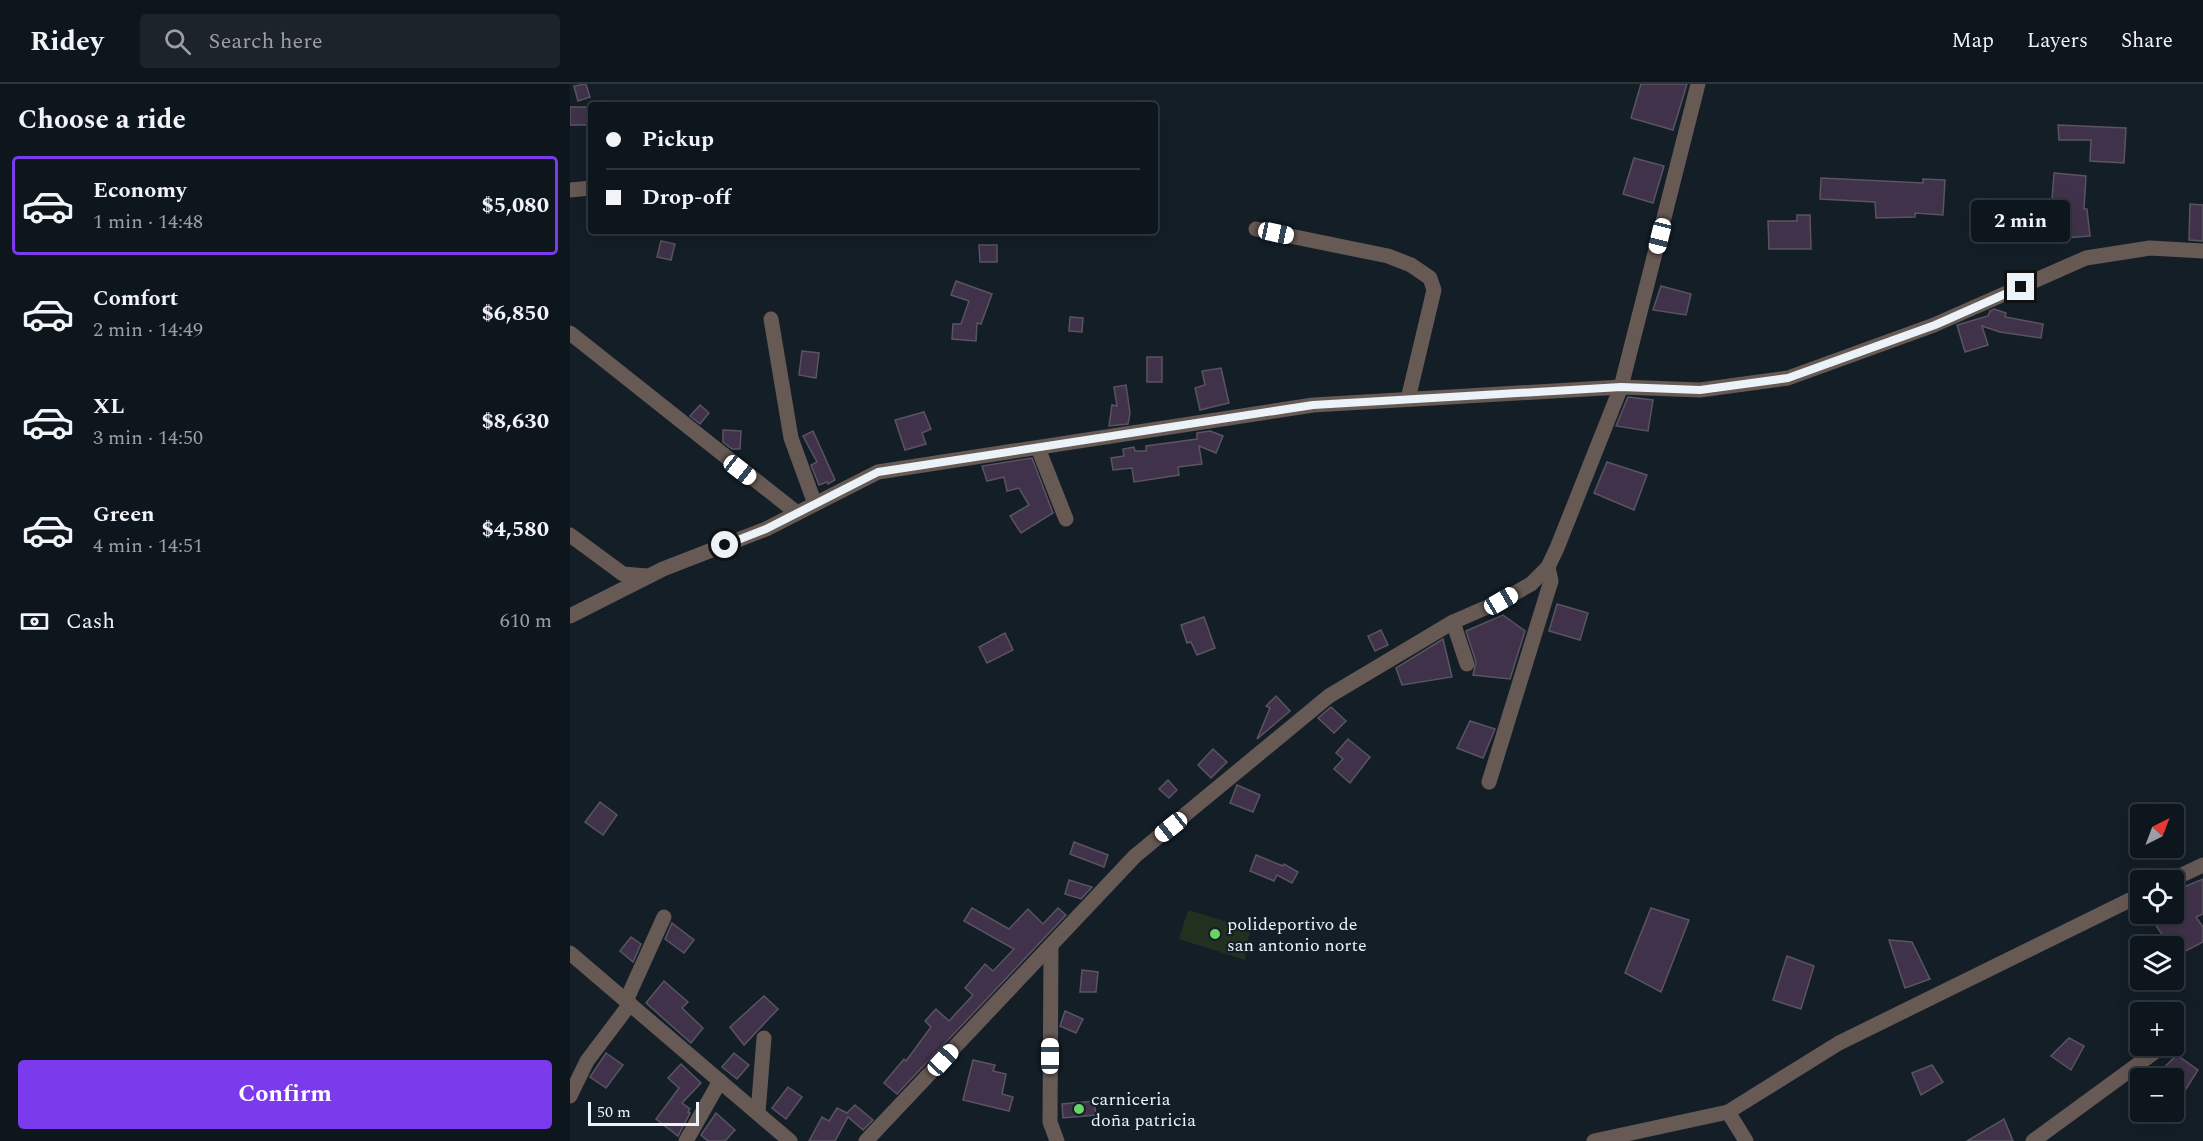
<!DOCTYPE html>
<meta charset="utf-8">
<style>
:root{--surface:#0e161d;--page:#1c232a;--text:#f1f3f6;--muted:#9b9fa4;--line:#2e353b;--accent:#7c3aed}
body{margin:0;font-family:Spectral,serif;background:var(--page);color:var(--text);height:100vh;display:flex;flex-direction:column;font-size:22px;white-space:nowrap}
*{box-sizing:border-box;margin:0}
p{font-size:20px;color:var(--muted)}
.icon{flex:none;width:33px;height:33px;fill:none;stroke:currentColor;stroke-width:2;stroke-linecap:round;stroke-linejoin:round}
.map{position:relative;flex:1;overflow:hidden}
.panel{display:flex;flex-direction:column;background:var(--surface);width:570px}
.panel>*{flex:none}
.hud{position:absolute;left:18px;top:18px;width:570px;height:132px;border-radius:6px;box-shadow:0 6px 24px #0002,0 0 0 2px var(--line);display:grid;align-content:center;height:132px;padding:0 18px;background:var(--surface)}
.needle{width:39px;rotate:42deg}
.tools{position:absolute;left:1560px;top:720px;display:grid;gap:12px}
.tools a{display:grid;place-items:center;width:54px;height:54px;border-radius:6px;background:var(--surface);box-shadow:0 6px 24px #0002,0 0 0 2px var(--line);font-size:30px}
.scale{position:absolute;left:18px;bottom:15px;width:111px;box-sizing:border-box;padding-left:6px;border:3px solid #ebf2f8;border-top:0;font-size:16px;line-height:21px;white-space:nowrap;color:#ebf2f8;-webkit-text-stroke:4px #131e27;paint-order:stroke}
.end{position:absolute;width:27px;height:27px;margin:-14px;border:8px solid #ebf2f8;background:#111;box-shadow:0 0 0 3px #111}
.from{border-radius:50%}
.bubble{position:absolute;height:42px;border-radius:6px;background:var(--surface);box-shadow:0 6px 24px #0002,0 0 0 2px var(--line);font-size:20px;font-weight:700;line-height:42px;text-align:center}
.car{position:absolute;width:18px;height:36px;margin:-18px -9px;border-radius:8px;box-shadow:0 0 4px 2px #0007;background:linear-gradient(#fff 24%,#345 0 40%,#fff 0 76%,#345 0 86%,#fff 0)}
.hud b{display:flex;align-items:center;gap:21px;height:57px;font-size:22px}
.hud b+b{border-top:2px solid var(--line)}
.hud i{width:15px;height:15px;background:var(--text)}
ul{padding:0;list-style:none}
li{display:flex;align-items:center;gap:18px;height:99px;margin:0 12px 9px;padding:0 6px;border:3px solid transparent;border-radius:6px}
li div{flex:1}
li b{display:block;font-size:22px}
li em{font-style:normal;font-weight:700}
li.current{border-color:var(--accent)}
li>.icon{width:54px;height:54px;stroke-width:1.5}
h2{padding:0 18px;font-size:27px;line-height:72px}
.pay{display:flex;align-items:center;gap:15px;height:66px;padding:0 18px;font-size:22px}
.pay p{margin-inline-start:auto}
.primary-button{display:flex;gap:12px;margin-top:auto;padding:12px 18px}
.primary-button a{flex:1;height:69px;border-radius:6px;background:var(--accent);color:#fff;font-size:24px;font-weight:700;line-height:69px;text-align:center}
header{display:flex;align-items:center;gap:36px;box-sizing:border-box;height:84px;padding:0 30px;background:var(--surface);border-bottom:2px solid var(--line)}
header strong{font-size:28px}
nav{display:flex;gap:33px;margin-inline-start:auto;font-size:21px}
.search{width:420px;height:54px;background:var(--page);display:flex;align-items:center;gap:15px;box-sizing:border-box;padding:0 21px;border-radius:6px;color:var(--muted);font-size:22px}
main{display:flex;flex:1;min-height:0}
.map>svg:first-child{display:block}
</style>
<header>
<strong>Ridey</strong>
<div class="search"><svg class="icon" aria-label="search" viewBox="0 0 24 24"><circle cx="10" cy="10" r="6"/><path d="M15 15l6 6"/></svg>Search here</div>
<nav><a>Map</a><a>Layers</a><a>Share</a></nav>
</header>
<main>
<section class="panel">
<h2>Choose a ride</h2>
<ul>
<li class="current"><svg class="icon" aria-label="car" viewBox="0 0 24 24"><path d="M5 17H2v-5l4-1 3-4h7l3 4 3 1v5h-3M9 17h6M6 11h13"/><circle cx="7" cy="17" r="2"/><circle cx="17" cy="17" r="2"/></svg><div><b>Economy</b><p>1 min · 14:48</p></div><em>$5,080</em></li>
<li><svg class="icon" aria-label="car" viewBox="0 0 24 24"><path d="M5 17H2v-5l4-1 3-4h7l3 4 3 1v5h-3M9 17h6M6 11h13"/><circle cx="7" cy="17" r="2"/><circle cx="17" cy="17" r="2"/></svg><div><b>Comfort</b><p>2 min · 14:49</p></div><em>$6,850</em></li>
<li><svg class="icon" aria-label="car" viewBox="0 0 24 24"><path d="M5 17H2v-5l4-1 3-4h7l3 4 3 1v5h-3M9 17h6M6 11h13"/><circle cx="7" cy="17" r="2"/><circle cx="17" cy="17" r="2"/></svg><div><b>XL</b><p>3 min · 14:50</p></div><em>$8,630</em></li>
<li><svg class="icon" aria-label="car" viewBox="0 0 24 24"><path d="M5 17H2v-5l4-1 3-4h7l3 4 3 1v5h-3M9 17h6M6 11h13"/><circle cx="7" cy="17" r="2"/><circle cx="17" cy="17" r="2"/></svg><div><b>Green</b><p>4 min · 14:51</p></div><em>$4,580</em></li>
</ul>
<div class="pay"><svg class="icon" aria-label="cash" viewBox="0 0 24 24"><path d="M3 7h18v10H3z"/><circle cx="12" cy="12" r="2"/></svg>Cash<p>610 m</p></div>
<div class="primary-button"><a>Confirm</a></div>
</section>
<div class="map">
<svg width="1633" height="1057" viewBox="0 0 1633 1057">
<rect width="100%" height="100%" fill="#131e27"/>
<path fill="#22301f" d="M618,826L680,845L675,876L609,855Z"/>
<g fill="#3f324a" stroke="#5a5460" stroke-width="1.5">
<path d="M16,0L20,13L8,17L4,2Z"/>
<path d="M1071,0H1117L1103,46L1061,34Z"/>
<rect x="0" y="23" width="17" height="18"/>
<path d="M1488,41L1556,44L1554,79L1520,77L1521,56H1489Z"/>
<path d="M1064,74L1094,82L1083,119L1053,110Z"/>
<path d="M1484,89L1516,92L1514,125H1517L1520,152L1482,155L1479,128H1481Z"/>
<path d="M1251,94L1353,99V95L1375,96L1373,131L1345,129V133L1306,134L1305,118L1250,115Z"/>
<path d="M1620,120L1633,121V157L1619,156Z"/>
<path d="M1227,131H1240L1241,165H1199L1198,137H1227Z"/>
<path d="M91,157L105,160L101,176L87,173Z"/>
<path d="M409,161H427V178H410Z"/>
<path d="M386,197L422,210L411,240L407,239L406,257L382,255L383,240H391L399,217L381,211Z"/>
<path d="M1091,202L1121,210L1116,231L1083,226Z"/>
<path d="M1424,225L1436,229L1435,233L1473,240L1471,254L1430,248L1412,242L1418,261L1395,268L1387,241L1418,232L1420,227Z"/>
<path d="M500,233L513,234L512,248L499,247Z"/>
<path d="M232,267L249,269L246,294L229,291Z"/>
<rect x="577" y="273" width="15" height="25"/>
<path d="M651,284L659,319L630,326L625,304L635,301L632,287Z"/>
<path d="M556,301L560,329L558,340L539,342L542,321L547,322L544,303Z"/>
<path d="M1058,313L1083,316L1078,347L1046,342Z"/>
<path d="M130,321L139,329L130,340L120,332Z"/>
<path d="M354,328L361,345L352,349L356,360L335,366L325,336Z"/>
<path d="M153,346L171,347L170,365H162L153,358Z"/>
<path d="M243,347L265,396L258,400L257,398L249,401L241,381L247,378L233,352Z"/>
<path d="M640,347L653,352L646,369L629,362L632,380L608,383L609,391L564,398L562,384L543,386L541,374L554,372L553,365L564,363L565,367H576V362L627,355V349Z"/>
<path d="M462,374L483,429L451,449L440,432L459,421L449,404L437,407L434,393L417,397L412,382Z"/>
<path d="M1037,378L1077,391L1064,426L1024,409Z"/>
<path d="M987,520L1018,529L1010,556L979,547Z"/>
<path d="M933,531L955,547L940,595L903,591L906,578L896,547Z"/>
<path d="M634,533L645,564L627,571L621,558L617,559L611,541Z"/>
<path d="M811,546L818,561L805,567L798,552Z"/>
<path d="M435,549L443,566L417,579L409,563Z"/>
<path d="M873,555L882,593L832,601L826,584Z"/>
<path d="M706,612L720,627L687,655L700,624L696,622Z"/>
<path d="M761,623L776,637L764,649L748,634Z"/>
<path d="M900,637L925,645L913,674L887,664Z"/>
<path d="M778,655L800,673L780,699L764,685L773,675L766,669Z"/>
<path d="M643,665L657,678L641,694L628,681Z"/>
<path d="M598,696L607,706L599,714L589,705Z"/>
<path d="M667,701L690,711L683,728L660,719Z"/>
<path d="M30,718L47,731L33,751L15,738Z"/>
<path d="M504,758L538,771L534,783L500,770Z"/>
<path d="M686,771L713,782L714,780L728,788L722,799L707,791L704,797L680,787Z"/>
<path d="M1633,795V830L1626,833L1633,843V858L1606,872L1604,862H1600L1578,830H1604V807Z"/>
<path d="M499,796L522,803L511,815L495,810Z"/>
<path d="M402,824L439,845L458,825L473,840L488,824L496,831L327,1010L314,999L334,975L336,977L361,943L355,937L366,925L379,937L403,911L395,904L415,880L423,887L444,865L394,837Z"/>
<path d="M1081,824L1119,836L1091,908L1055,889Z"/>
<path d="M102,839L124,856L114,869L95,855Z"/>
<path d="M61,853L71,860L63,878L50,867Z"/>
<path d="M1319,856L1342,858L1360,895L1335,904Z"/>
<path d="M1217,872L1244,882L1231,925L1203,916Z"/>
<path d="M512,886L528,888L526,908H510Z"/>
<path d="M94,897L118,918L112,924L133,944L121,959L76,919Z"/>
<path d="M194,912L208,925L174,961L160,943Z"/>
<path d="M495,927L513,935L506,949L490,942Z"/>
<path d="M1499,954L1514,962L1501,986L1481,972Z"/>
<path d="M36,969L53,981L36,1004L20,993Z"/>
<path d="M164,969L179,981L167,995L152,983Z"/>
<path d="M1607,971L1628,986L1613,1010L1604,1004V994H1583Z"/>
<path d="M403,976L425,981L423,987L436,990L432,1010L443,1013L439,1027L393,1016Z"/>
<path d="M111,980L131,999L112,1019L120,1025L118,1028L120,1029L108,1052L86,1035L109,1004L98,994Z"/>
<path d="M1362,981L1373,998L1351,1011L1342,989Z"/>
<path d="M218,1003L232,1013L216,1035L202,1024Z"/>
<path d="M524,1017L526,1031L493,1034L492,1020Z"/>
<path d="M285,1021L303,1036L293,1046L278,1033L265,1057H239L252,1033L259,1037L267,1024L277,1029Z"/>
<path d="M146,1029L165,1046L155,1057H138L131,1051Z"/>
<path d="M1434,1035L1443,1057H1397Z"/>
</g>
<g fill="none" stroke-linecap="round" stroke-linejoin="round">
<g stroke="#675954" stroke-width="15">
<path d="M0,106L21,104"/>
<path d="M686,145L818,172L841,181L860,194L864,206L838,315"/>
<path d="M201,235L221,354L245,420"/>
<path d="M0,249L227,429"/>
<path d="M468,364L496,435"/>
<path d="M0,451L53,490L77,492"/>
<path d="M0,532L93,485L196,445L308,388L743,321L1051,303L1130,306L1218,294L1364,241L1516,174L1580,164L1633,167"/>
<path d="M883,538L897,580"/>
<path d="M919,698L981,497L978,483"/>
<path d="M1601,796L1633,781"/>
<path d="M481,862L480,1038L487,1057"/>
<path d="M0,869L220,1057"/>
<path d="M56,917L94,833"/>
<path d="M0,1012L17,977L60,920"/>
<path d="M1158,1028L1176,1057"/>
<path d="M188,1029L194,954"/>
<path d="M116,1057L150,997"/>
<path d="M296,1057L565,772L759,612L883,538L931,517L961,500L978,483L987,464L1051,303L1128,0"/>
<path d="M1024,1057L1158,1028L1269,959L1570,811"/>
<path d="M1463,1057L1593,962"/>
</g>
</g>
<g fill="none" stroke-linecap="round" stroke-linejoin="round">
<path stroke="#ebf2f8" stroke-width="8" d="M155,461L196,445L308,388L743,321L1051,303L1130,306L1218,294L1365,241L1451,203"/>
</g>
<g fill="#68d465" stroke="#131e27" stroke-width="2">
<circle cx="645" cy="850" r="6"/>
<circle cx="509" cy="1025" r="6"/>
</g>
<g text-anchor="middle" stroke-width="4.5" stroke-linejoin="round" paint-order="stroke">
<g font-size="18" fill="#ebf2f8" stroke="#131e27" text-anchor="start">
<text x="657" y="846">polideportivo de<tspan x="657" dy="21">san antonio norte</tspan></text>
<text x="521" y="1021">carniceria<tspan x="521" dy="21">doña patricia</tspan></text>
</g>
</g>
</svg>
<div class="tools">
<a><svg class="needle" viewBox="-14 -14 28 28"><path d="M0-13l5 13h-10z" fill="#e53935"/><path d="M0 13l5-13h-10z" fill="#9b9fa4"/></svg></a>
<a><svg class="icon" aria-label="locate" viewBox="0 0 24 24"><circle cx="12" cy="12" r="6"/><path d="M12 2v4M12 18v4M2 12h4M18 12h4"/></svg></a>
<a><svg class="icon" aria-label="layers" viewBox="0 0 24 24"><path d="M12 4l9 5-9 5-9-5zM3 14l9 5 9-5"/></svg></a>
<a>+</a>
<a>−</a>
</div>
<div class="scale">50 m</div>
<i class="end from" style="left:155px;top:461px"></i>
<i class="end" style="left:1451px;top:203px"></i>
<div class="bubble" style="left:1401px;top:116px;width:99px">2 min</div>
<i class="car" style="left:706px;top:149px;rotate:102deg"></i>
<i class="car" style="left:1090px;top:152px;rotate:194deg"></i>
<i class="car" style="left:170px;top:386px;rotate:128deg"></i>
<i class="car" style="left:931px;top:517px;rotate:60deg"></i>
<i class="car" style="left:601px;top:743px;rotate:231deg"></i>
<i class="car" style="left:480px;top:972px;rotate:0deg"></i>
<i class="car" style="left:373px;top:976px;rotate:43deg"></i>
<div class="hud">
<b><i class="from"></i>Pickup</b>
<b><i></i>Drop-off</b>
</div>
</div>
</main>
